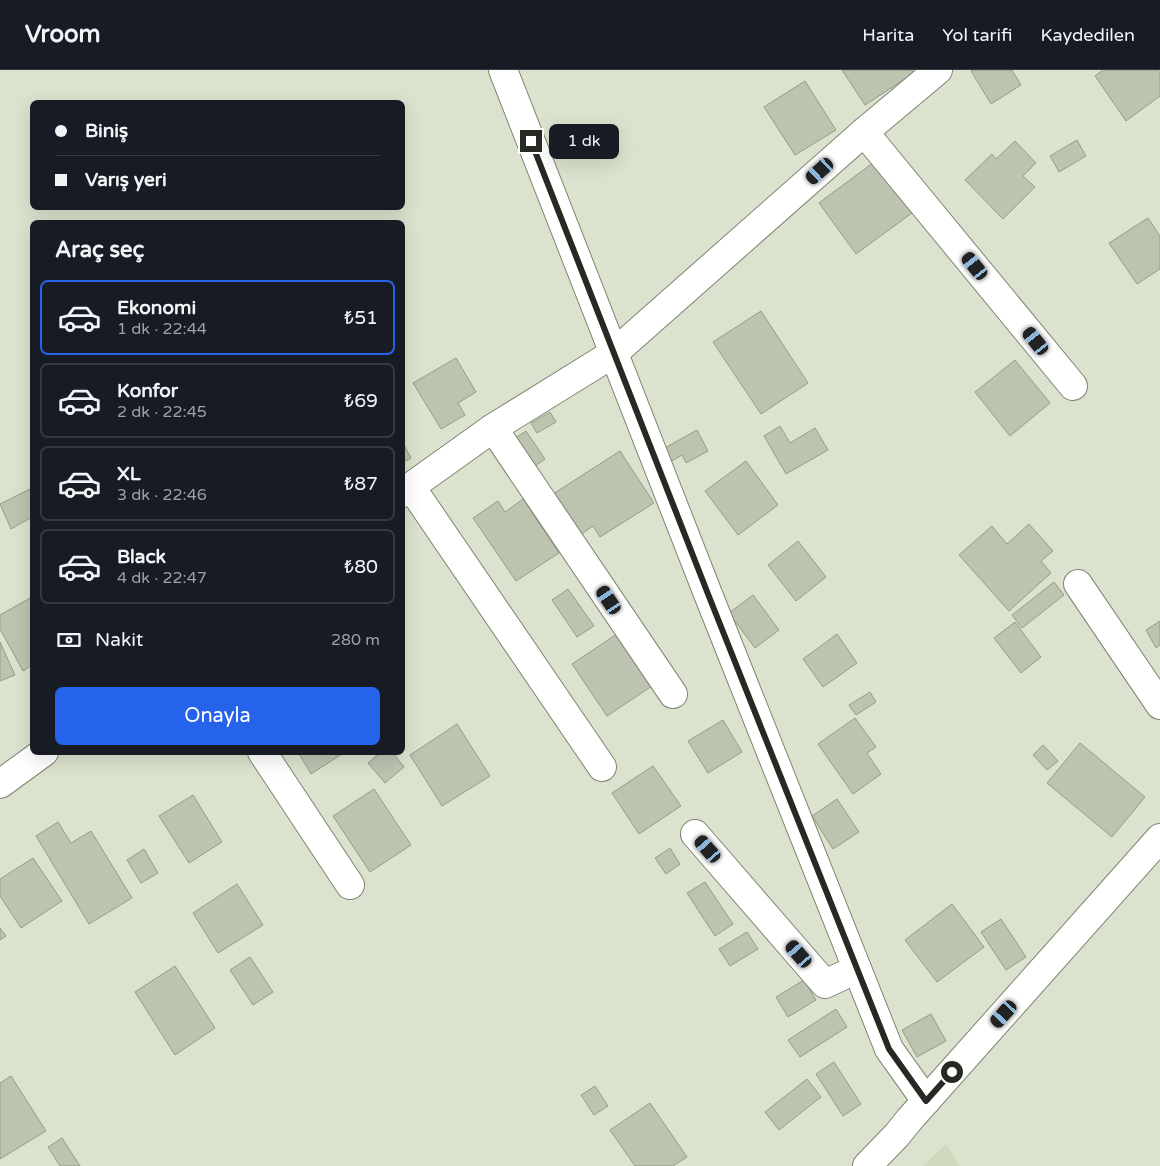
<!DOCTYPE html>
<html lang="tr">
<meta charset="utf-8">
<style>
:root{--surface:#171b24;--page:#20242c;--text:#f1f3f6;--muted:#9ea1a6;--line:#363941;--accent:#2563eb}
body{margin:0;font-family:"Varela Round",sans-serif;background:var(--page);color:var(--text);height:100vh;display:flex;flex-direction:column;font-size:19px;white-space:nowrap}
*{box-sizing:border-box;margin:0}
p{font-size:16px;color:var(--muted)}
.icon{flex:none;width:28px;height:28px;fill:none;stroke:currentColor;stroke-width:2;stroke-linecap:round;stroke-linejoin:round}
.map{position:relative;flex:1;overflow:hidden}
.panel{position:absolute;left:30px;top:150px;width:375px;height:535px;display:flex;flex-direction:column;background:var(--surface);border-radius:8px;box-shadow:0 5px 20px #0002}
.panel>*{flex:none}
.top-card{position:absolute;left:30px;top:30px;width:375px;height:110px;border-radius:8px;box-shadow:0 5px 20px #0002;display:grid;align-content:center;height:110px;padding:0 25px;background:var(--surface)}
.end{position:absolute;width:22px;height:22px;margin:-11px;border:6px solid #272a22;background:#fff;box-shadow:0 0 0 2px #fff}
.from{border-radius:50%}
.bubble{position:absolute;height:35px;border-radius:8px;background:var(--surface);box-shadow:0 5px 20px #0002;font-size:16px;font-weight:600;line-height:35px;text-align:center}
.car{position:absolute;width:15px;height:30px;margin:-15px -8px;border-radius:6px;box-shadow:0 0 4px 1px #0007;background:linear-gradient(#222 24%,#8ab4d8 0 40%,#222 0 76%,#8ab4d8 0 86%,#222 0)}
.top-card b{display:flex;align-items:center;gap:18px;height:48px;font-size:19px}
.top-card b+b{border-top:1px solid var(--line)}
.top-card i{width:12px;height:12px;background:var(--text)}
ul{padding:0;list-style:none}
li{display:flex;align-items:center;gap:15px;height:75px;margin:0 10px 8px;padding:0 15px;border:2px solid var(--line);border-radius:8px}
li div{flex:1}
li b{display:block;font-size:19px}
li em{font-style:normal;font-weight:600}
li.selected{border-color:var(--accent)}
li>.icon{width:45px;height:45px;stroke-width:1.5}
h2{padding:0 25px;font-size:22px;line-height:60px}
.pay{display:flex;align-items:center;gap:12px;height:55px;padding:0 25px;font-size:19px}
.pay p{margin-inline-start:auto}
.action{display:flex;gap:10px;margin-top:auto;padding:10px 25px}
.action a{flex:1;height:58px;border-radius:8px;background:var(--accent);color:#fff;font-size:20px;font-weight:600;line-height:58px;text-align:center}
header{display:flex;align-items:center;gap:30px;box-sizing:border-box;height:70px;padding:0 25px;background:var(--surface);border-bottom:1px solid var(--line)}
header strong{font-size:24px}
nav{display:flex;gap:28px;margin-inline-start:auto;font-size:18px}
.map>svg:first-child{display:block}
</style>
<header>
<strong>Vroom</strong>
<nav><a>Harita</a><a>Yol tarifi</a><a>Kaydedilen</a></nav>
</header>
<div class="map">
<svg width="1160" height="1096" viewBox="0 0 1160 1096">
<rect width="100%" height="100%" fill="#dbe2cd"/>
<path fill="#cfd9bd" d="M946,1074L960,1096H923Z"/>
<g fill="#bcc3af" stroke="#959c88">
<path d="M842,0H912L914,3L865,35Z"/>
<path d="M973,0H1012L1021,15L991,34L971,1Z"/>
<path d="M1103,0H1158L1160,3V26L1126,51L1095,6Z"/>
<path d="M805,11L836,60L795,85L764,37Z"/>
<path d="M1077,70L1086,86L1059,102L1050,86Z"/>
<path d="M1015,71L1036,93L1023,106L1035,117L1003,149L965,110L992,84L996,89Z"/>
<path d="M874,92L912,143L856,184L819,133Z"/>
<path d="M1148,148L1160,166V199L1137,214L1109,173Z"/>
<path d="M761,241L808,313L761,344L713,272Z"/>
<path d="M456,288L476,322L458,333L465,345L441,359L413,313Z"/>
<path d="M1015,290L1050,333L1010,366L975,322Z"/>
<path d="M550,342L556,352L537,363L531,353Z"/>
<path d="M780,356L790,373L815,358L828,380L786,404L764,366Z"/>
<path d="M697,360L708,381L686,393L682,385L670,392L663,379Z"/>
<path d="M526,361L545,389L532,398L514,369Z"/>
<path d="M402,375H404L411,388L402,393Z"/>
<path d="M620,381L654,433L600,467L593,456L580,465L553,424Z"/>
<path d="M746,391L778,435L738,465L705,421Z"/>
<path d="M30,419L32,424V447L11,459L0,434Z"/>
<path d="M523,429L559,483L516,511L473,448L498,431L505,442Z"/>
<path d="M1029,454L1053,481L1041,491L1051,503L1009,541L959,485L992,456L1007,474Z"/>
<path d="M798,471L826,507L796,531L768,495Z"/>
<path d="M1054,512L1064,525L1022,558L1012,545Z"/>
<path d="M568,519L594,556L577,567L552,530Z"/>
<path d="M753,525L779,560L755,578L729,543Z"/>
<path d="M32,527V595L23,601L0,559V545Z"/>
<path d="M1160,551V575L1156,578L1146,560Z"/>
<path d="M1015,552L1041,587L1021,603L994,568Z"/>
<path d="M623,560L658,612L607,646L572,594Z"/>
<path d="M837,564L857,593L823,617L803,589Z"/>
<path d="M0,572L15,605L0,611Z"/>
<path d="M870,622L876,632L856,645L849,635Z"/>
<path d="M855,648L876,677L867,683L881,704L853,724L818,674Z"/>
<path d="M723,650L742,682L708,703L688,671Z"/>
<path d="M457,654L490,706L442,736L410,685Z"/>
<path d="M1080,673L1145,727L1112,767L1047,713Z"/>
<path d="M1043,675L1058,691L1047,700L1033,685Z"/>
<path d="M298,682H345L311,704Z"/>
<path d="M381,682H392L404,697L385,713L368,693Z"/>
<path d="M653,696L681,736L639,764L612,723Z"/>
<path d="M374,719L411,775L370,802L333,746Z"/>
<path d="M193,725L222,772L189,793L159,746Z"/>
<path d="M837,729L859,762L833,779L812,746Z"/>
<path d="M58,752L71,773L91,761L132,828L89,854L36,766Z"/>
<path d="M670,778L680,794L666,804L655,788Z"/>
<path d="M144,779L158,803L141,813L127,790Z"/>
<path d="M33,788L62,831L21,858L0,826V809Z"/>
<path d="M705,812L733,854L715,866L687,823Z"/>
<path d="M237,814L263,855L218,883L193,843Z"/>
<path d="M952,834L984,877L937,912L905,870Z"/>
<path d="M1001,849L1026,887L1006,900L981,862Z"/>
<path d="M0,858L6,866L0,870Z"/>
<path d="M747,862L758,879L730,896L719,879Z"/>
<path d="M250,887L273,922L253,935L230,900Z"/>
<path d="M175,896L215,958L175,985L135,922Z"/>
<path d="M804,910L816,930L788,947L776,927Z"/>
<path d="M836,939L847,957L800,987L788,970Z"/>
<path d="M931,944L946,971L917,987L902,960Z"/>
<path d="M834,992L861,1034L843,1046L816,1004Z"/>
<path d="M11,1006L46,1061L0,1089V1013Z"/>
<path d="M807,1009L821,1027L779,1060L765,1042Z"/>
<path d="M595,1016L608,1036L594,1045L581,1025Z"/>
<path d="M650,1033L687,1087L673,1096H635L610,1060Z"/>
<path d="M62,1068L80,1096H60L48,1077Z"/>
</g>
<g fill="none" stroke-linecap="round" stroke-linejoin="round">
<g stroke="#7f8572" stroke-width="30">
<g id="minor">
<path d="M503,0L708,524L889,979L926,1031"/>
<path d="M864,62L1073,316"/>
<path d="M493,358L673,624"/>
<path d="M411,417L602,697"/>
<path d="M402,423L493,358L614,283L864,62L938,0"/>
<path d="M1078,514L1160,635"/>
<path d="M262,682L350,815"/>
<path d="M0,714L44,682"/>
<path d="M695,764L825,914L857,899"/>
<path d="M867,1096L897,1065L909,1050L1160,768"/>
</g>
</g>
<use href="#minor" stroke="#fff" stroke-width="28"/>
</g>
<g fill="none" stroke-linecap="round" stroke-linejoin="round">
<path stroke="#272a22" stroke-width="6" d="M531,71L708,524L889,979L926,1031L952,1002"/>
</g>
</svg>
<i class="end from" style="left:952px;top:1002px"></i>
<i class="end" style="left:531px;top:71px"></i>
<div class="bubble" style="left:549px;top:54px;width:70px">1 dk</div>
<i class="car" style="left:820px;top:101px;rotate:228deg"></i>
<i class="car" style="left:975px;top:196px;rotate:321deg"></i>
<i class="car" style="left:1036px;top:271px;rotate:321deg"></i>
<i class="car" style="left:609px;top:530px;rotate:326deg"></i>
<i class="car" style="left:708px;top:779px;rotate:319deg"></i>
<i class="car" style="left:799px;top:884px;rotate:319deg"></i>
<i class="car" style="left:1004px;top:944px;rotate:222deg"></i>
<div class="top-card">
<b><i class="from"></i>Biniş</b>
<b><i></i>Varış yeri</b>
</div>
<section class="panel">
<h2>Araç seç</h2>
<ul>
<li class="selected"><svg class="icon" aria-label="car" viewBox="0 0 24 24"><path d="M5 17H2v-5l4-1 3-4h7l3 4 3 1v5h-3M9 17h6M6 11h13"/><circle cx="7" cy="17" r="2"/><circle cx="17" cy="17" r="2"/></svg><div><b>Ekonomi</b><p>1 dk · 22:44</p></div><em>₺51</em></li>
<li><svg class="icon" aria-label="car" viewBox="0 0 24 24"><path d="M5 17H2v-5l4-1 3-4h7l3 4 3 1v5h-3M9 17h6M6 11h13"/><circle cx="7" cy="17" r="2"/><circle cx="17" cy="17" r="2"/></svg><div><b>Konfor</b><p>2 dk · 22:45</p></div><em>₺69</em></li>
<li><svg class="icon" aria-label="car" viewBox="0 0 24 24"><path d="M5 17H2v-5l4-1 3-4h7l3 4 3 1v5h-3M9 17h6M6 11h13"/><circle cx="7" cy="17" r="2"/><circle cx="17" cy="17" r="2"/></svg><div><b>XL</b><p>3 dk · 22:46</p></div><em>₺87</em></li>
<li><svg class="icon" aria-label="car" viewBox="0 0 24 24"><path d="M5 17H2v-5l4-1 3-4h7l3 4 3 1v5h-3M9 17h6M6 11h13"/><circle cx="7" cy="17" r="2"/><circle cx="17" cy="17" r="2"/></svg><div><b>Black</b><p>4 dk · 22:47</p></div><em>₺80</em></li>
</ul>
<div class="pay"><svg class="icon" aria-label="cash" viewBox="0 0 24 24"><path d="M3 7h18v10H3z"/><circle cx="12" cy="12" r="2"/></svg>Nakit<p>280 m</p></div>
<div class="action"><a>Onayla</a></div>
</section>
</div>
